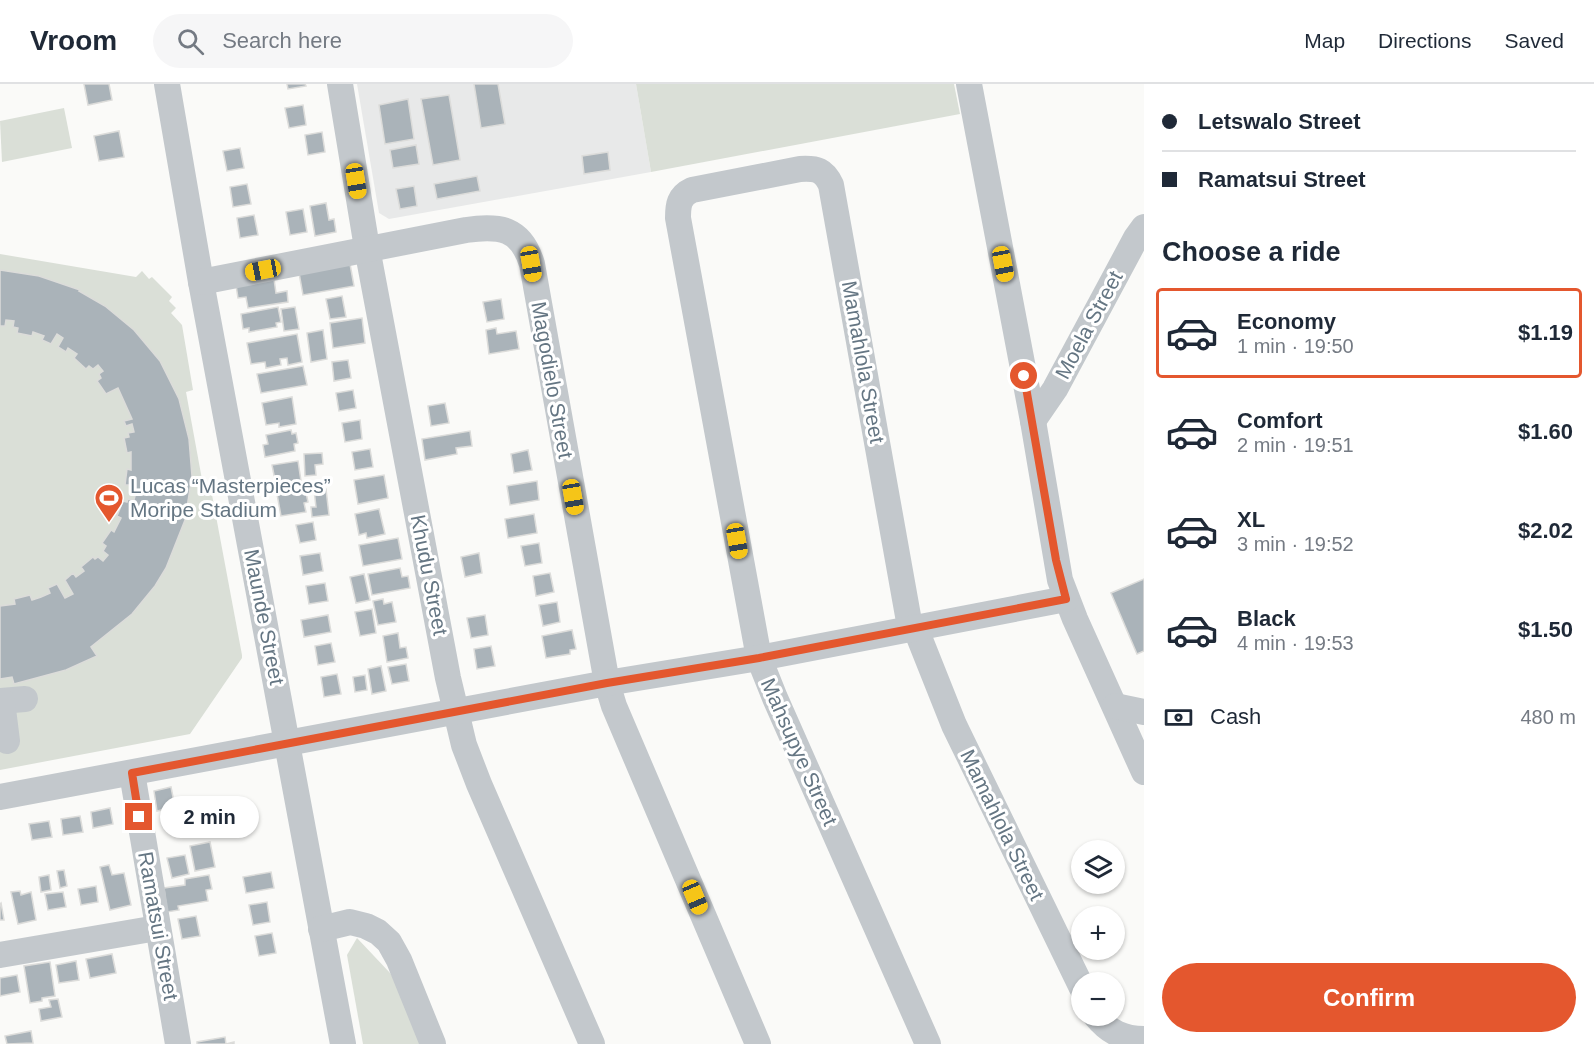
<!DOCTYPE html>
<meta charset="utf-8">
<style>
:root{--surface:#fff;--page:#f6f6f7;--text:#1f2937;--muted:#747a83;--line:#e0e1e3;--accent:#e4572e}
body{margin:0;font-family:Arial,sans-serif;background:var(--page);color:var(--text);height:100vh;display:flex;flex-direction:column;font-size:22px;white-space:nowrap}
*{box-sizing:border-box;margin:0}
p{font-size:20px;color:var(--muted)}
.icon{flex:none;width:33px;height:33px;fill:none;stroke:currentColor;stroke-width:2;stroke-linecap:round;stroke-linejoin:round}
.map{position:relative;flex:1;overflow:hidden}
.details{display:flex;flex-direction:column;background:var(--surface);width:450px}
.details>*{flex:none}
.top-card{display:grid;align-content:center;height:132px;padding:0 18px;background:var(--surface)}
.fabs{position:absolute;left:1071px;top:756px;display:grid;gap:12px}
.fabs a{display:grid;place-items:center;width:54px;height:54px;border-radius:50%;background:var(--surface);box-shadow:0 2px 4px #0004;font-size:30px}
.end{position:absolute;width:27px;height:27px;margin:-14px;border:8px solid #e4572e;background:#fff;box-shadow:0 0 0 3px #fff}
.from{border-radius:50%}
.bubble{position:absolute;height:42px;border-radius:21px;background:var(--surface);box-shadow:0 2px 4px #0004;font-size:20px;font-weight:800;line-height:42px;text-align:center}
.car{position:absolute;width:18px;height:36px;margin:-18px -9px;border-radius:8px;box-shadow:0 0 4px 2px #0007;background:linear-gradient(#f5c518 24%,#345 0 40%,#f5c518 0 76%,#345 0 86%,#f5c518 0)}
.top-card b{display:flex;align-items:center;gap:21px;height:57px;font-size:22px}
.top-card b+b{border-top:2px solid var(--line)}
.top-card i{width:15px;height:15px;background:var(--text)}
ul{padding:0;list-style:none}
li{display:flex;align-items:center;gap:18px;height:90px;margin:0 12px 9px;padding:0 6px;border:3px solid transparent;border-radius:6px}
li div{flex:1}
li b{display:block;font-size:22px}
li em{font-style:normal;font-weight:800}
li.active{border-color:var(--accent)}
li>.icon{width:54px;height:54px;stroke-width:1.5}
h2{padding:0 18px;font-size:27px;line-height:72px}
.pay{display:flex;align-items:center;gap:15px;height:66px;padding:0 18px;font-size:22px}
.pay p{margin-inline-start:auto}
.button{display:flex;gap:12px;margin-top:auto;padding:12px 18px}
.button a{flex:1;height:69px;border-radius:36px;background:var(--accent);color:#fff;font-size:24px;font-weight:800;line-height:69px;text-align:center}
header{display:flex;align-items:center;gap:36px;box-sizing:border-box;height:84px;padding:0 30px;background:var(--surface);border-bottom:2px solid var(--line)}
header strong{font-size:28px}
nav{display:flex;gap:33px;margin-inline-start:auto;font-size:21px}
.search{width:420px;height:54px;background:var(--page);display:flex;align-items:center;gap:15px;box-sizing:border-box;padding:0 21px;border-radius:33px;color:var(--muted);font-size:22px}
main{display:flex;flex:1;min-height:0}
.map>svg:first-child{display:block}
</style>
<header>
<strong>Vroom</strong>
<div class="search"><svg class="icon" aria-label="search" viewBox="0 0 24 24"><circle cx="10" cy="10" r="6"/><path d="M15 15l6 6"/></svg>Search here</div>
<nav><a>Map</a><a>Directions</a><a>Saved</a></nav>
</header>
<main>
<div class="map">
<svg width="1144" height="960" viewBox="0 0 1144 960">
<rect width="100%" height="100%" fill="#fafaf8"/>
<path fill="#e8e9e9" d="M357,0H636L651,88L389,135L379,129Z"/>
<g fill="#dadfd7">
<path d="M636,0H954L960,30L651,88Z"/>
<path d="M64,24L72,64L2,78L0,37Z"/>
<path d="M0,170L136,193L142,187L149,195L152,193L172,213L169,217L176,224L171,229L182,241L193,306L186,308L203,401L210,400L242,571V574L190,650L0,686Z"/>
<path d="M357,854L391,890L423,960H363L347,871Z"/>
</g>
<g fill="#aab3b9" stroke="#dcdcda" stroke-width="1.5">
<path d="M84,0H109L112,16L88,21Z"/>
<path d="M287,0H305L306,2L288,5Z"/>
<path d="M474,0H498L505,40L481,44Z"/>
<path d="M449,11L460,76L433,81L421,15Z"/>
<path d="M408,15L414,55L385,60L379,21Z"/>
<path d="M303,21L306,41L289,44L285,24Z"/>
<path d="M119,47L124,73L99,77L94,52Z"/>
<path d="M322,48L325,68L308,71L305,51Z"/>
<path d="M416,61L419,80L393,84L390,66Z"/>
<path d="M240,64L244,84L227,87L223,67Z"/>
<path d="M608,68L610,86L584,90L582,72Z"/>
<path d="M477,92L480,107L437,115L434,100Z"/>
<path d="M247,100L251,120L233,123L230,103Z"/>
<path d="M414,102L417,122L400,125L396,105Z"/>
<path d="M326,119L329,136L334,135L336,148L315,152L310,122Z"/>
<path d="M303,125L307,148L290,151L286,128Z"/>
<path d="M254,131L258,151L240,154L237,134Z"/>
<path d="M350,180L354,202L303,211L299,189Z"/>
<path d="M0,186L39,192L80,206L79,207L105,222L134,246L160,277L179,315L189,355L192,392L185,436L166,484L155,502L132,530L91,563L97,572L66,586L14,600L12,593L0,595V522L15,520L14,515L30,511L32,516L41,513L50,509L48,504L57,500L65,514L73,510L65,496L73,489L76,493L84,487L81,483L93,473L95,475L98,473L103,477L108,471L103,467L106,462L102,459L111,446L114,448L121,434L117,432L123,417L127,418L128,415L134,416L136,408L130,407V401H125L127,385L131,386V368L127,369L124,354L129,353L128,349L134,348L132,340L126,342L124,337L132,335L118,304L106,310L97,297L101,294L99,290L103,287L98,281L93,285L89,282L86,285L74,274L77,270L68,264L66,268L58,263L63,254L57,250L51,260L42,256L44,252L33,248L32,252L17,249L18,244L13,243L14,237L6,236L5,242H0Z"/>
<path d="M274,195L276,209L287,207L288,218L248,224L246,213L238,214L236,201Z"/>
<path d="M342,212L346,233L330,235L326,215Z"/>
<path d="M501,215L504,235L487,238L483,218Z"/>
<path d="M278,223L281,238L276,239L277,243L249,248V244L243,245L241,230Z"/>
<path d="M295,223L299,245L284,247L281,225Z"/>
<path d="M362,234L365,259L333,264L330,239Z"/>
<path d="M496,244L497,250L516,247L519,265L489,270L486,246Z"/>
<path d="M323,246L327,275L311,278L307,249Z"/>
<path d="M297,250L302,278L288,281L287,274L280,275L281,281L266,284L265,278L251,280L247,259Z"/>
<path d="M348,276L351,294L334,297L332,278Z"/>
<path d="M303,282L307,301L261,309L257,290Z"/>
<path d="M353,306L356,324L339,327L336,309Z"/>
<path d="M292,313L296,340L279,343V339L266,341L262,319Z"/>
<path d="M445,319L449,339L431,342L428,322Z"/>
<path d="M360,336L362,355L345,358L342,339Z"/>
<path d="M291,346L292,350L296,349L298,359L294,360L295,367L265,373L263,361L268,360L266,351Z"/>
<path d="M470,347L472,362L456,364L457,370L425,376L422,355Z"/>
<path d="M370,365L373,383L355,386L352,368Z"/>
<path d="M528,366L532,386L514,389L511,370Z"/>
<path d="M322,369L323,380L315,381L316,391L305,392L304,370Z"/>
<path d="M298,377L301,397L276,401L272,381Z"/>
<path d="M384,391L388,414L358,420L354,396Z"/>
<path d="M537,397L539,416L510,421L507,402Z"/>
<path d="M305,404L308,418L304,419L306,428L281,432L277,410Z"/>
<path d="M326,405L329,431L312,433L311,423H316L314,406Z"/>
<path d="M379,425L385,450L367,454L366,449L359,451L355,430Z"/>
<path d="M534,430L537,449L508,454L505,435Z"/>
<path d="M313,438L316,456L300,459L296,441Z"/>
<path d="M398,454L402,475L363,482L359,461Z"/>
<path d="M539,459L542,479L525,482L521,462Z"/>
<path d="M320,469L323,487L303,491L300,472Z"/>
<path d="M479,469L482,489L465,493L461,473Z"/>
<path d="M400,484L402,493L408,492L410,504L372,511L368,490Z"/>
<path d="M550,489L554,508L536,512L533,492Z"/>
<path d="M364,490L370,516L356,519L350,493Z"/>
<path d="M1144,495V567L1137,570L1111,509Z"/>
<path d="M325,499L328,517L309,520L306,502Z"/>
<path d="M383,515L384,520L392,518L396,538L378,541L373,517Z"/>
<path d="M557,518L560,538L543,542L539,521Z"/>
<path d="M372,525L376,549L360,552L355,528Z"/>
<path d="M328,531L331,548L304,553L301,536Z"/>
<path d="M485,531L488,551L471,554L467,534Z"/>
<path d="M572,546L576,565L570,566V570L546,574L542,552Z"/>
<path d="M398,549L400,564L406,563L408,574L387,578L383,552Z"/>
<path d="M331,559L335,578L318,581L315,562Z"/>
<path d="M491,562L495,582L477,585L474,565Z"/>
<path d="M406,580L409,597L392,600L388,583Z"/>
<path d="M381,582L386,607L372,610L368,585Z"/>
<path d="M337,590L341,610L324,613L321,593Z"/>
<path d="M365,591L367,606L355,608L353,593Z"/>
<path d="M171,703L175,723L157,727L154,707Z"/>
<path d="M110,724L113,740L93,744L91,728Z"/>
<path d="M80,732L83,748L63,751L61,735Z"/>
<path d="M49,737L52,753L32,756L29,740Z"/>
<path d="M210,758L215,783L195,787L190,762Z"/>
<path d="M185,771L189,790L172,794L167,774Z"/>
<path d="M109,781L112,791L124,789L131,821L110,826L100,783Z"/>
<path d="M64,786L67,802L60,804L57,787Z"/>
<path d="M271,788L274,804L246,809L243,793Z"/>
<path d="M49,791L51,806L41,808L39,793Z"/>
<path d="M209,791L212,805L206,806L208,817L178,822L179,826L167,828L164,804L185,801V795Z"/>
<path d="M96,802L98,818L81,821L78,805Z"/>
<path d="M20,807L21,811L31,808L36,836L18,840L11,808Z"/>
<path d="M63,808L66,823L48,826L45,810Z"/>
<path d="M267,818L270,838L253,841L249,821Z"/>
<path d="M1,819L4,836H0V820Z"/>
<path d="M196,832L200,852L182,855L178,835Z"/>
<path d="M272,849L276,869L259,872L255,852Z"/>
<path d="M112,870L116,889L90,894L86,875Z"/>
<path d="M76,877L79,896L59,899L56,881Z"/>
<path d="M50,878L55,912L42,914V917L30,919L24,882Z"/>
<path d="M17,891L20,908L0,912V894Z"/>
<path d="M58,915L62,933L41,937L39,925L51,923L49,916Z"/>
<path d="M31,947L33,959L7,960L5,952Z"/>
<path d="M225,953L226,960L234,958V960H197V958Z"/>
</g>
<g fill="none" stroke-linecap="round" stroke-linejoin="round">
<g stroke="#c3c8cc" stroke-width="26">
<path d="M167,0L201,198L343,960"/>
<path d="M340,0L367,164L448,594L464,661L479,700L592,960"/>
<path d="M969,0L1033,337L1060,496L1075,535L1144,688"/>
<path d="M201,198L466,146C500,141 521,144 532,180L607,599L614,622L758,960"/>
<path d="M1033,337L1055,305L1136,154L1144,143"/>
<path d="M910,543L831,101C824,86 817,84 800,85L692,106C679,112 678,121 678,134L759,574L775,614L928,960"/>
<path d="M915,543L954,641L1082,904"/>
<path d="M0,617L25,615"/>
<path d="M2,617L7,657"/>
<path d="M1115,622L1144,628"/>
<path d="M132,689L178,960"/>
<path d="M0,713L607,599L759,574L1066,515"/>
<path d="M321,845L350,838L366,842L378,848L389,858L399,876L433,960"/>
<path d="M0,871L157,844"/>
<path d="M1096,932C1109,948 1123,955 1144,955"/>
</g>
</g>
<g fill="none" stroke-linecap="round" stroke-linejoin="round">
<path stroke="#e4572e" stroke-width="8" d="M139,733L132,689L607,599L759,574L1066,515L1056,476L1024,292"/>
</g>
<defs>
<g id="stadium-pin" transform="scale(1.5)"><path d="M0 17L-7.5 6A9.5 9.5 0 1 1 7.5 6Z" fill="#e4572e" stroke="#fff"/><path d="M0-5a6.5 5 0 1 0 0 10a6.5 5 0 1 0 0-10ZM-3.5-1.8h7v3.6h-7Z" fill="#fff"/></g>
</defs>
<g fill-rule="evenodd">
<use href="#stadium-pin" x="109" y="414"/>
</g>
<g text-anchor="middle" stroke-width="6" stroke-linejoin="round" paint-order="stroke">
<g font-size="21" fill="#657683" stroke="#fff">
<text transform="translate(1089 241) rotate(-62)" y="7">Moela Street</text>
<text transform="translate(863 278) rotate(80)" y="7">Mamahlola Street</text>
<text transform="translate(552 296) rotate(80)" y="7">Magodielo Street</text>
<text transform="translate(429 491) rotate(79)" y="7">Khudu Street</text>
<text transform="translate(264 533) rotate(79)" y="7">Maunde Street</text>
<text transform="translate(799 668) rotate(66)" y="7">Mahsupye Street</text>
<text transform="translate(1002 741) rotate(64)" y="7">Mamahlola Street</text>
<text transform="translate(158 842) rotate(80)" y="7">Ramatsui Street</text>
</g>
<g font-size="21" fill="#657683" stroke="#fff" text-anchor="start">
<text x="130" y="409">Lucas “Masterpieces”<tspan x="130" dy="24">Moripe Stadium</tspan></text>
</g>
</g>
</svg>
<div class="fabs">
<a><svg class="icon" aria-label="layers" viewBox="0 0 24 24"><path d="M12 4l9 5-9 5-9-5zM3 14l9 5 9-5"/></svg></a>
<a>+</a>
<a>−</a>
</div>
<i class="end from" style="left:1024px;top:292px"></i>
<i class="end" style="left:139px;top:733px"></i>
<div class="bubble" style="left:160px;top:712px;width:99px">2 min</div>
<i class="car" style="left:356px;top:97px;rotate:171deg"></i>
<i class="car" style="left:531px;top:180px;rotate:170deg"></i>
<i class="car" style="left:1003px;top:180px;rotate:169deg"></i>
<i class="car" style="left:263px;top:186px;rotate:259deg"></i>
<i class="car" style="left:573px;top:413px;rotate:170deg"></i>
<i class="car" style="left:737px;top:457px;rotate:170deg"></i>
<i class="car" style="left:695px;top:813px;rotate:157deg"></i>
</div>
<section class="details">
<div class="top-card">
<b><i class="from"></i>Letswalo Street</b>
<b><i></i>Ramatsui Street</b>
</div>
<h2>Choose a ride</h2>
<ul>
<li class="active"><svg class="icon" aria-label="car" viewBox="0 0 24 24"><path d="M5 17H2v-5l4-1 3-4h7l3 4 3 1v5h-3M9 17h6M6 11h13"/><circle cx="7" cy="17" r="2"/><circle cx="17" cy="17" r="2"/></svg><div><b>Economy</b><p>1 min · 19:50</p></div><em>$1.19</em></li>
<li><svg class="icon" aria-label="car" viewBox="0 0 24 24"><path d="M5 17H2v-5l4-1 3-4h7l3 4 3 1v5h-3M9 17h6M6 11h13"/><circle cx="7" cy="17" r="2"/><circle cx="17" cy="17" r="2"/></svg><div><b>Comfort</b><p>2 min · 19:51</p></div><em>$1.60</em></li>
<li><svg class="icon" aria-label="car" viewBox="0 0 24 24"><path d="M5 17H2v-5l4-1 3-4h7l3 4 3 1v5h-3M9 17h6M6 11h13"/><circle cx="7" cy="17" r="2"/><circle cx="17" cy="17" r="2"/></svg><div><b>XL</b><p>3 min · 19:52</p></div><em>$2.02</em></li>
<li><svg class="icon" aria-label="car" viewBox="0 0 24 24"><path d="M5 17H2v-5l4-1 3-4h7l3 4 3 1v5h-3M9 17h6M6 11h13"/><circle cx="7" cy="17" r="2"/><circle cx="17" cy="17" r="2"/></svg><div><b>Black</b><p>4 min · 19:53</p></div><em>$1.50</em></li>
</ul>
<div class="pay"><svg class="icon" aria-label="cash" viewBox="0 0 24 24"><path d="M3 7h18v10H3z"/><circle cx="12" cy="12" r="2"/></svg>Cash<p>480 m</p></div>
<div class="button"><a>Confirm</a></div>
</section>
</main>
